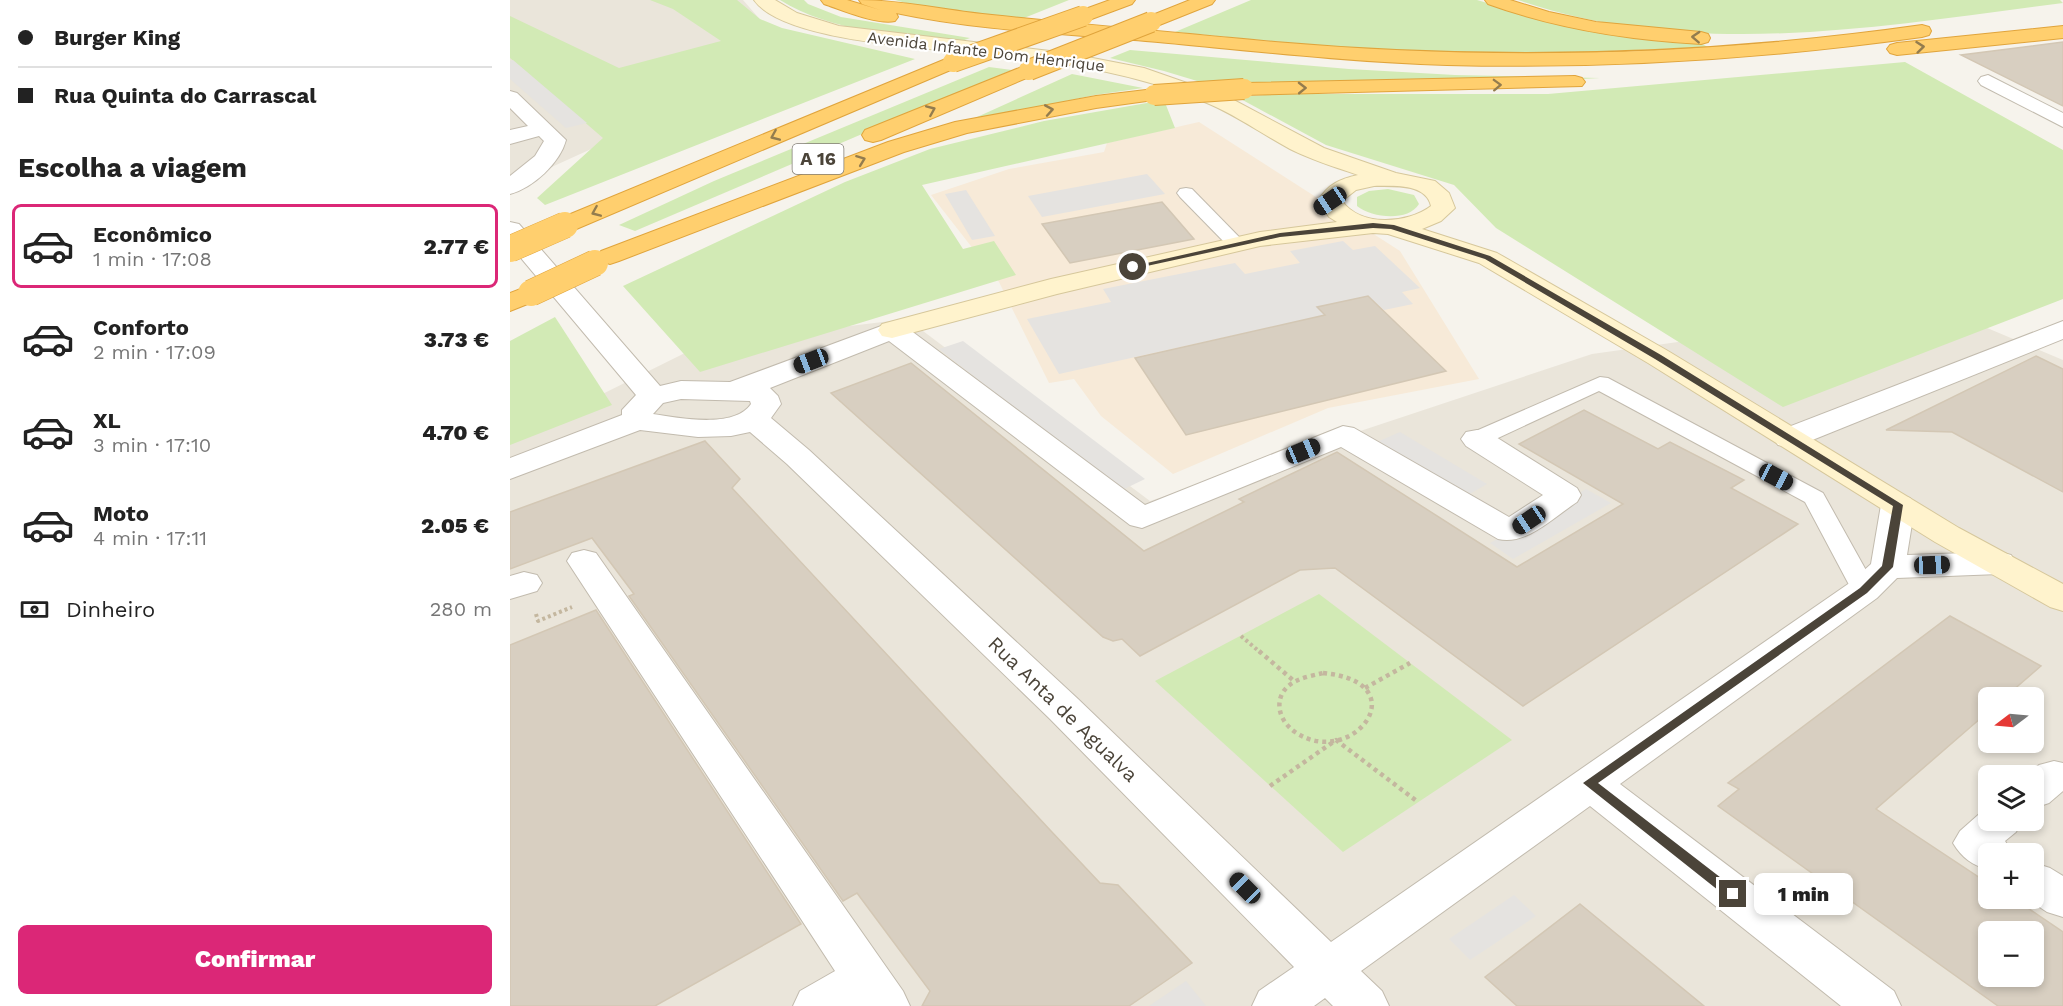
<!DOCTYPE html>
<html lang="pt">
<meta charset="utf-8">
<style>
:root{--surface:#fff;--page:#f6f6f6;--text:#222;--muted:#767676;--line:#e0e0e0;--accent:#db2777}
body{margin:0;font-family:"Work Sans",sans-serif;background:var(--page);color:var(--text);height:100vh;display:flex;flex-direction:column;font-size:22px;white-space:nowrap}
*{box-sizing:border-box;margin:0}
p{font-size:20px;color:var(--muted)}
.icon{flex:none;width:33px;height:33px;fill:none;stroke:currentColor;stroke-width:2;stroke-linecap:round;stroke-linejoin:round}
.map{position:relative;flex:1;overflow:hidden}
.side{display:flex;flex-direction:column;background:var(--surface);width:510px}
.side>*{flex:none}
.top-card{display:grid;align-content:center;height:132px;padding:0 18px;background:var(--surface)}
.needle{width:39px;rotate:254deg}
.buttons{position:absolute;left:1468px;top:687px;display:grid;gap:12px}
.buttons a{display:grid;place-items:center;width:66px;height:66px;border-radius:9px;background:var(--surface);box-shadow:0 3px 9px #0003;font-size:30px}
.end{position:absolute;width:27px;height:27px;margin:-14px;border:8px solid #4b4439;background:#fff;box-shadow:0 0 0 3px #fff}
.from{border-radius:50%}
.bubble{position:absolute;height:42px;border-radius:9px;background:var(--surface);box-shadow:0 3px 9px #0003;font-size:20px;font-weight:800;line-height:42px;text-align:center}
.car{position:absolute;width:18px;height:36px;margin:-18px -9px;border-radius:8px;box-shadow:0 0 4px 2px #0007;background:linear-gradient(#222 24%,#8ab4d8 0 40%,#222 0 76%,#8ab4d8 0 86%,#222 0)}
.top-card b{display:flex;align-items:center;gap:21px;height:57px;font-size:22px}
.top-card b+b{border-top:2px solid var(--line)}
.top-card i{width:15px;height:15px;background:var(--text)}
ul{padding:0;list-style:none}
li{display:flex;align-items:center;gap:18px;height:84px;margin:0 12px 9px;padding:0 6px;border:3px solid transparent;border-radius:9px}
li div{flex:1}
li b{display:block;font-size:22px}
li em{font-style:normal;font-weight:800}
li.on{border-color:var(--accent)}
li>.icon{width:54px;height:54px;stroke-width:1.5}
h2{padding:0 18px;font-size:27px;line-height:72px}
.pay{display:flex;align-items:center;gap:15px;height:66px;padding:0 18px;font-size:22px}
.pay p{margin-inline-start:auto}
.primary-button{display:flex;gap:12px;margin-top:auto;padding:12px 18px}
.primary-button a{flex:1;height:69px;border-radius:9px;background:var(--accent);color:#fff;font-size:24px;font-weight:800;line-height:69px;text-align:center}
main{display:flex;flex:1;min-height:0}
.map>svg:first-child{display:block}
</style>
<main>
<section class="side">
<div class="top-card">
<b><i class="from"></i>Burger King</b>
<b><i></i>Rua Quinta do Carrascal</b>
</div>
<h2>Escolha a viagem</h2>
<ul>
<li class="on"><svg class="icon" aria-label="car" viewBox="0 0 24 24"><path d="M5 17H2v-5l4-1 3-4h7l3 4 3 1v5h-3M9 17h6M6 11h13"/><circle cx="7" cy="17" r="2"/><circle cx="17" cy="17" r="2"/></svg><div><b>Econômico</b><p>1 min · 17:08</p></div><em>2.77 €</em></li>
<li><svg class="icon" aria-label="car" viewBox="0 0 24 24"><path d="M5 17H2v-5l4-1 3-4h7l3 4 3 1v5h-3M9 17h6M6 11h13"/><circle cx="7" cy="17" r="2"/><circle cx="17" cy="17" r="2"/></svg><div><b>Conforto</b><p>2 min · 17:09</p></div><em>3.73 €</em></li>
<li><svg class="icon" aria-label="car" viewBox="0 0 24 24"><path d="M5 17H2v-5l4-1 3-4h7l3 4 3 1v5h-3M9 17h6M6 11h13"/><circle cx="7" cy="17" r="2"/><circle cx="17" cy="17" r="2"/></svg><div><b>XL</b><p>3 min · 17:10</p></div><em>4.70 €</em></li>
<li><svg class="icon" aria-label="car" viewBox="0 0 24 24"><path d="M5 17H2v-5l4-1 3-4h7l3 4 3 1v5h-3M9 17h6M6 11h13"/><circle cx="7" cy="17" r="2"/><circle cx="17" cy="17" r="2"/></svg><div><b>Moto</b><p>4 min · 17:11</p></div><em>2.05 €</em></li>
</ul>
<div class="pay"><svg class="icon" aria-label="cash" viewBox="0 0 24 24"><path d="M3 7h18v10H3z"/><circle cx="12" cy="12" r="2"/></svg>Dinheiro<p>280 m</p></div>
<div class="primary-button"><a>Confirmar</a></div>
</section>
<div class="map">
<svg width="1553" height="1006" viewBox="0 0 1553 1006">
<rect width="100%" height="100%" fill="#f6f3ec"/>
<g fill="#eae5da" fill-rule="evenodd">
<path d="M0,0H233L283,57L0,186Z"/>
<path d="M1425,306L1553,360V1006H0V440L193,344L397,319L640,501L1082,354ZM1479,698H1524V742H1479ZM1479,776H1524V820H1479ZM1479,854H1524V898H1479ZM1479,932H1524V976H1479Z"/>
</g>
<path fill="#f7ead8" d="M689,122L890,251L969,379L818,408L663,474L591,416L564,379L539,383L489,282L421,195L499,169L594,152L597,143Z"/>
<g fill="#d2eab5">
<path d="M140,0H227L250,19L272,28L405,59L35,205L27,198L93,138L0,58V16L109,68L211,41L163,9Z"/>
<path d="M270,0H294L298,4L331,17L460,38L446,43C387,35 322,32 270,0Z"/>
<path d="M385,0H559L509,20L418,9Z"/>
<path d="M741,0H967L1058,27L1190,43L1198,47L1000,55L855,50L665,32Z"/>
<path d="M1008,0H1550L1553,3C1373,26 1185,61 1008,0Z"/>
<path d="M620,50L839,69L945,75L1090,78L1037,81L697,84L654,71L600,58Z"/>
<path d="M1395,62L1553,150V299L1273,407L986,228L944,185L816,145L727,97L769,94H1038Z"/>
<path d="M479,67L502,70L125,231L109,225L204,181Z"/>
<path d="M562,74L633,88L585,95L456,122Z"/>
<path d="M654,100L665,128L412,185L453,249L484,241L506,275L190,372L113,286L335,182L420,149L534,121Z"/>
<path d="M878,189L904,195L909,204C898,222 862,218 847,206V197L859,191Z"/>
<path d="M45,317L102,405L0,445V341Z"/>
<path d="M809,594L1002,740L833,852L645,681Z"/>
</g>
<g fill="#e5e3e0">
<path d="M3,60L77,123L56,128L0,79V61Z"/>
<path d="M637,174L655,194L532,217L518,196Z"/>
<path d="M456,190L485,236L462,240L435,194Z"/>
<path d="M833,241L843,250L865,246L910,288L892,292L903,304L874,310L858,296L808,308L815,315L549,374L517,319L601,302L593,289L725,263L735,274L790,263L780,251Z"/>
<path d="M453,341L635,479L610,491L429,349Z"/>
<path d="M890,432L977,484L956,496L867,442Z"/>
<path d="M1076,489L1101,503L1003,559L980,543Z"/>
<path d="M1004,895L1026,916L960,960L939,939Z"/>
<path d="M676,981L696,1006H639Z"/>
</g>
<g fill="#d8cfc1" stroke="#d3c7b4" stroke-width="1.5" fill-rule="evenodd">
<path d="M1553,42V106L1451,55Z"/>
<path d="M652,202L684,239L560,263L532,224Z"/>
<path d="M858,296L936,371L676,435L625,358L815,315L807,307Z"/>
<path d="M1526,356L1553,369V492L1442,432L1376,430Z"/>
<path d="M401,363L634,551L734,502L729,499L827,452L1007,567L1113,504L1009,444L1074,410L1148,449L1160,442L1234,480L1221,488L1288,524L1013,706L825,568L790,570L630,656L612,639L603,641L593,637L321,393Z"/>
<path d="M195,441L230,479L222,488L541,831L590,883L608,885L682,963L619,1006H412L420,991L347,893L333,901L119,596L124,594L82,538L0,569V512Z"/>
<path d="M86,610L291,924L145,1006H0V645Z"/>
<path d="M1440,616L1531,666L1494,698H1479V711L1366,809L1479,884V898H1503L1553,932V1006H1488L1208,806L1229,789L1218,783ZM1479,932H1524V976H1479Z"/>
<path d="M1070,904L1194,1006H1007L975,977Z"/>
</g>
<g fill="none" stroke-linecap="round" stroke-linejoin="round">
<g stroke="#c2bbae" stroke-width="2">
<g id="lane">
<path d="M676,188L682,189L732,240L735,244L732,248H720L670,197L667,193L670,189Z"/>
<path d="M1090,377L1098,378L1313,493L1367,590L1363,596L1354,598L1345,596L1295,502L1089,391L975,444L967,446L959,444L956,439L959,434Z"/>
</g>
</g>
<g stroke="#c2bbae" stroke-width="2">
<g id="street">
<path d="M1478,75L1553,113V127L1471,85L1468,81L1471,77Z"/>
<path d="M0,91L7,93L56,140C50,163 23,188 0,194V176L25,156L34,141L29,136L0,144V130L18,126L0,108Z"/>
<path d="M0,222L9,224L150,386L171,381L220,382L382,322L392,324L635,505L833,426L844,428L999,517L1033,495L956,446L951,439L956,432L967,430L978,432L1067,488L1071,495L1067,502C1044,517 1016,546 988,539L831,447L632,528L620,525L379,341L260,388L268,396L271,404L261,418L299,450L568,699L821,942L1341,582L1361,564L1371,505L1376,498L1388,495L1400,498L1405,505L1397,555L1489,552L1501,555L1506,563L1501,571L1489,574L1387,578L1367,598L1110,784L1384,991L1391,1006H1331L1080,806L851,971L872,991L879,1006H823L815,998L804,1006H742L749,991L784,967L540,719L277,464L240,432L221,436L188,437L130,430L0,479V458L112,415V410L126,395L0,245ZM171,399L240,401L241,404C224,429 169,418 143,414L153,403Z"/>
<path d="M1553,321V339L1290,445L1279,447L1268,445L1263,438L1268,431Z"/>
<path d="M74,550L86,553L393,991L400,1006H283L290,991L325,971L57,561L62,553Z"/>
<path d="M14,572L27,575L32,583L27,591L0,599V576Z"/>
<path d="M1544,761L1553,763V791L1539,803L1524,808V776H1516L1529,765Z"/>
<path d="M1476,808H1479V820H1512L1506,832L1495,841L1503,854H1479V870C1462,865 1452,858 1443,843L1450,831Z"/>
<path d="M1524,863L1540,868L1553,876V917L1537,912L1516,898H1524Z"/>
</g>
</g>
<g stroke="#d6c79b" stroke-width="2">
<path id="secondary" d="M244,0H265L287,13L329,26L557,53L634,68L720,98L814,148L886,173L925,181L939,193L945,208L931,221L912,229L987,253L1158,351L1449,528L1553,584V611L1540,607L1425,542L1138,363L969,263L878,234L863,233L750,246L547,294L382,338L372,336L368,330L372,324L541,279L750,232L827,222L819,217L808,201C818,184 830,179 848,175C825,167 802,160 780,149C752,134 726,115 697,103C629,74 557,63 484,55C432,49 274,43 244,0ZM864,186C882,186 916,183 921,206C897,224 851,227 832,201L846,190Z"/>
</g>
<g stroke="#e0a43c" stroke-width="2">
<g id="highway">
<path d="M311,0H337L370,10L352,4L349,0C393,0 438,11 482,15C576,25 671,33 765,42C983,61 1195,56 1412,25L1419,27L1421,31L1419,35L1412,37C1254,59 1096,69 937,65C841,62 744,51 648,42C562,34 470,31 386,13L388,17L385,21C367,25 332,10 314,4Z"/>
<path d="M600,0H625L622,4L579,20H567L564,16L567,12Z"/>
<path d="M680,0H705L702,4L647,26H635L632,22L635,18Z"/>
<path d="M975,0H1000L1039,12L1086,22L1191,32L1198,34L1200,38L1198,42L1191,44C1118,40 1047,29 978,4Z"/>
<path d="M1553,26V38L1387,55L1380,53L1377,49L1380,45L1387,43Z"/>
<path d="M443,56L450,58L453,62L450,66L64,230L55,232L46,230L43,225L46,220Z"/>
<path d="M519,64L526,66L529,70L526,74L371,140L363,142L355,140L352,135L355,130Z"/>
<path d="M1065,76L1072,78L1075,82L1072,86L734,95L727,93L724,89L727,85L734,83Z"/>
<path d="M644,89L651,91L654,95L651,99L586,108L457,133L394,152L109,261L100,264L91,261L87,256L91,251L378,142L445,122L586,96Z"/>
<path d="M21,285L30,287L34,293L30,299L0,311V293Z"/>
</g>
</g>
<g stroke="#c4b79f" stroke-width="4" stroke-dasharray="3 3" stroke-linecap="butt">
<path d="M26,614L28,621L62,607"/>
<path d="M731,636L751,653"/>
</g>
<g stroke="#c4b79f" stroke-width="4.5" stroke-dasharray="4 4" stroke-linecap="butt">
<path d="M749,651L784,681"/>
<path d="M813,673C910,682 842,771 785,732C765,718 763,692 786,681C794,677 805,675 813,673Z"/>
<path d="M855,688L900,663"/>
<path d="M760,786L826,740L908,802"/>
</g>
<use href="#lane" fill="#fff" fill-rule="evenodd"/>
<use href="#street" fill="#fff" fill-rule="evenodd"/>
<use href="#secondary" fill="#fff3cd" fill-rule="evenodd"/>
<use href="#highway" fill="#ffcf6e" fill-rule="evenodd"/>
<g stroke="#e0a43c" stroke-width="22" stroke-linecap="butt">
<g id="highway-bridge-far1">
<path d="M443,62L573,16"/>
<path d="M519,70L641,22"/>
<path d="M644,95L734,89"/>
</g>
</g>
<g stroke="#e0a43c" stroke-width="27" stroke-linecap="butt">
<g id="highway-bridge">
<path d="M0,249L55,225"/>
<path d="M21,293L85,263"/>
</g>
</g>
<use href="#highway-bridge-far1" stroke="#ffcf6e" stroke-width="20"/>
<use href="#highway-bridge" stroke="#ffcf6e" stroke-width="26"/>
</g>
<defs><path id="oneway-chevron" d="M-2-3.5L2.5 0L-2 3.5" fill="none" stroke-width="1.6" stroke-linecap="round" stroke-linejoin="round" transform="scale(1.5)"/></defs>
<g stroke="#937c4e">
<use href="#oneway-chevron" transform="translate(1186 37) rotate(-177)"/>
<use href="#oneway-chevron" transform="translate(1410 47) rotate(-6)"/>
<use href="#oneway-chevron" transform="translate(987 85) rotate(-2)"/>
<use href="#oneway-chevron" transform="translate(792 88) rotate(-1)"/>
<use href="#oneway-chevron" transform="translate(421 110) rotate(-23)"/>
<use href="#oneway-chevron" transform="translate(539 110) rotate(-10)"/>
<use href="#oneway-chevron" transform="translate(265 136) rotate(157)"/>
<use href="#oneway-chevron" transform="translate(351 160) rotate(-21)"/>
<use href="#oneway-chevron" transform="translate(86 212) rotate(157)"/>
</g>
<path fill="#4b4439" d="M863,223L884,225L980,256L1151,355L1393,505L1383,567L1357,593L1088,783L1228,891L1230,894L1228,898H1218L1073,783L1350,588L1372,566L1383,506L1145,359L975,259L881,229L863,228L770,237L623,269L619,267L770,233Z"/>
<g text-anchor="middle" stroke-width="4.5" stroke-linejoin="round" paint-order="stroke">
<g font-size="16" fill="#4b4439" stroke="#fff">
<text transform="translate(476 51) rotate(7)" y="6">Avenida Infante Dom Henrique</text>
</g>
<rect fill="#fff" stroke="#817c74" stroke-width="1.5" x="282.5" y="144" width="51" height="30" rx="4.5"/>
<g font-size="18" font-weight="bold" fill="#4b4439">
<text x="308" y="165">A 16</text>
</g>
<g font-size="20" fill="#4b4439" stroke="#fff">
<text transform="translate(553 709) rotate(44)" y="7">Rua Anta de Agualva</text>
</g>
</g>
</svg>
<div class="buttons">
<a><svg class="needle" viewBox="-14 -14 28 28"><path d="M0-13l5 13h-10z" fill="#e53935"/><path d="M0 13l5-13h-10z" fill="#767676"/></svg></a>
<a><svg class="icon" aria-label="layers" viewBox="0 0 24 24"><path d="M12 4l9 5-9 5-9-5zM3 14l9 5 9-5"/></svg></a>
<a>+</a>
<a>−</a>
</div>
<i class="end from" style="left:623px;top:267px"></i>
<i class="end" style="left:1223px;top:894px"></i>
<div class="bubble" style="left:1244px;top:873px;width:99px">1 min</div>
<i class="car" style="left:820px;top:201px;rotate:236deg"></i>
<i class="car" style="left:301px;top:361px;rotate:249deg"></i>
<i class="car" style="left:793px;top:451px;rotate:67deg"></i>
<i class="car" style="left:1266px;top:477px;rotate:118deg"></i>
<i class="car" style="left:1019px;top:520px;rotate:236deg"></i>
<i class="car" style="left:1422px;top:565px;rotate:88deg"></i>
<i class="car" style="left:735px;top:888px;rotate:315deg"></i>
</div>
</main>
